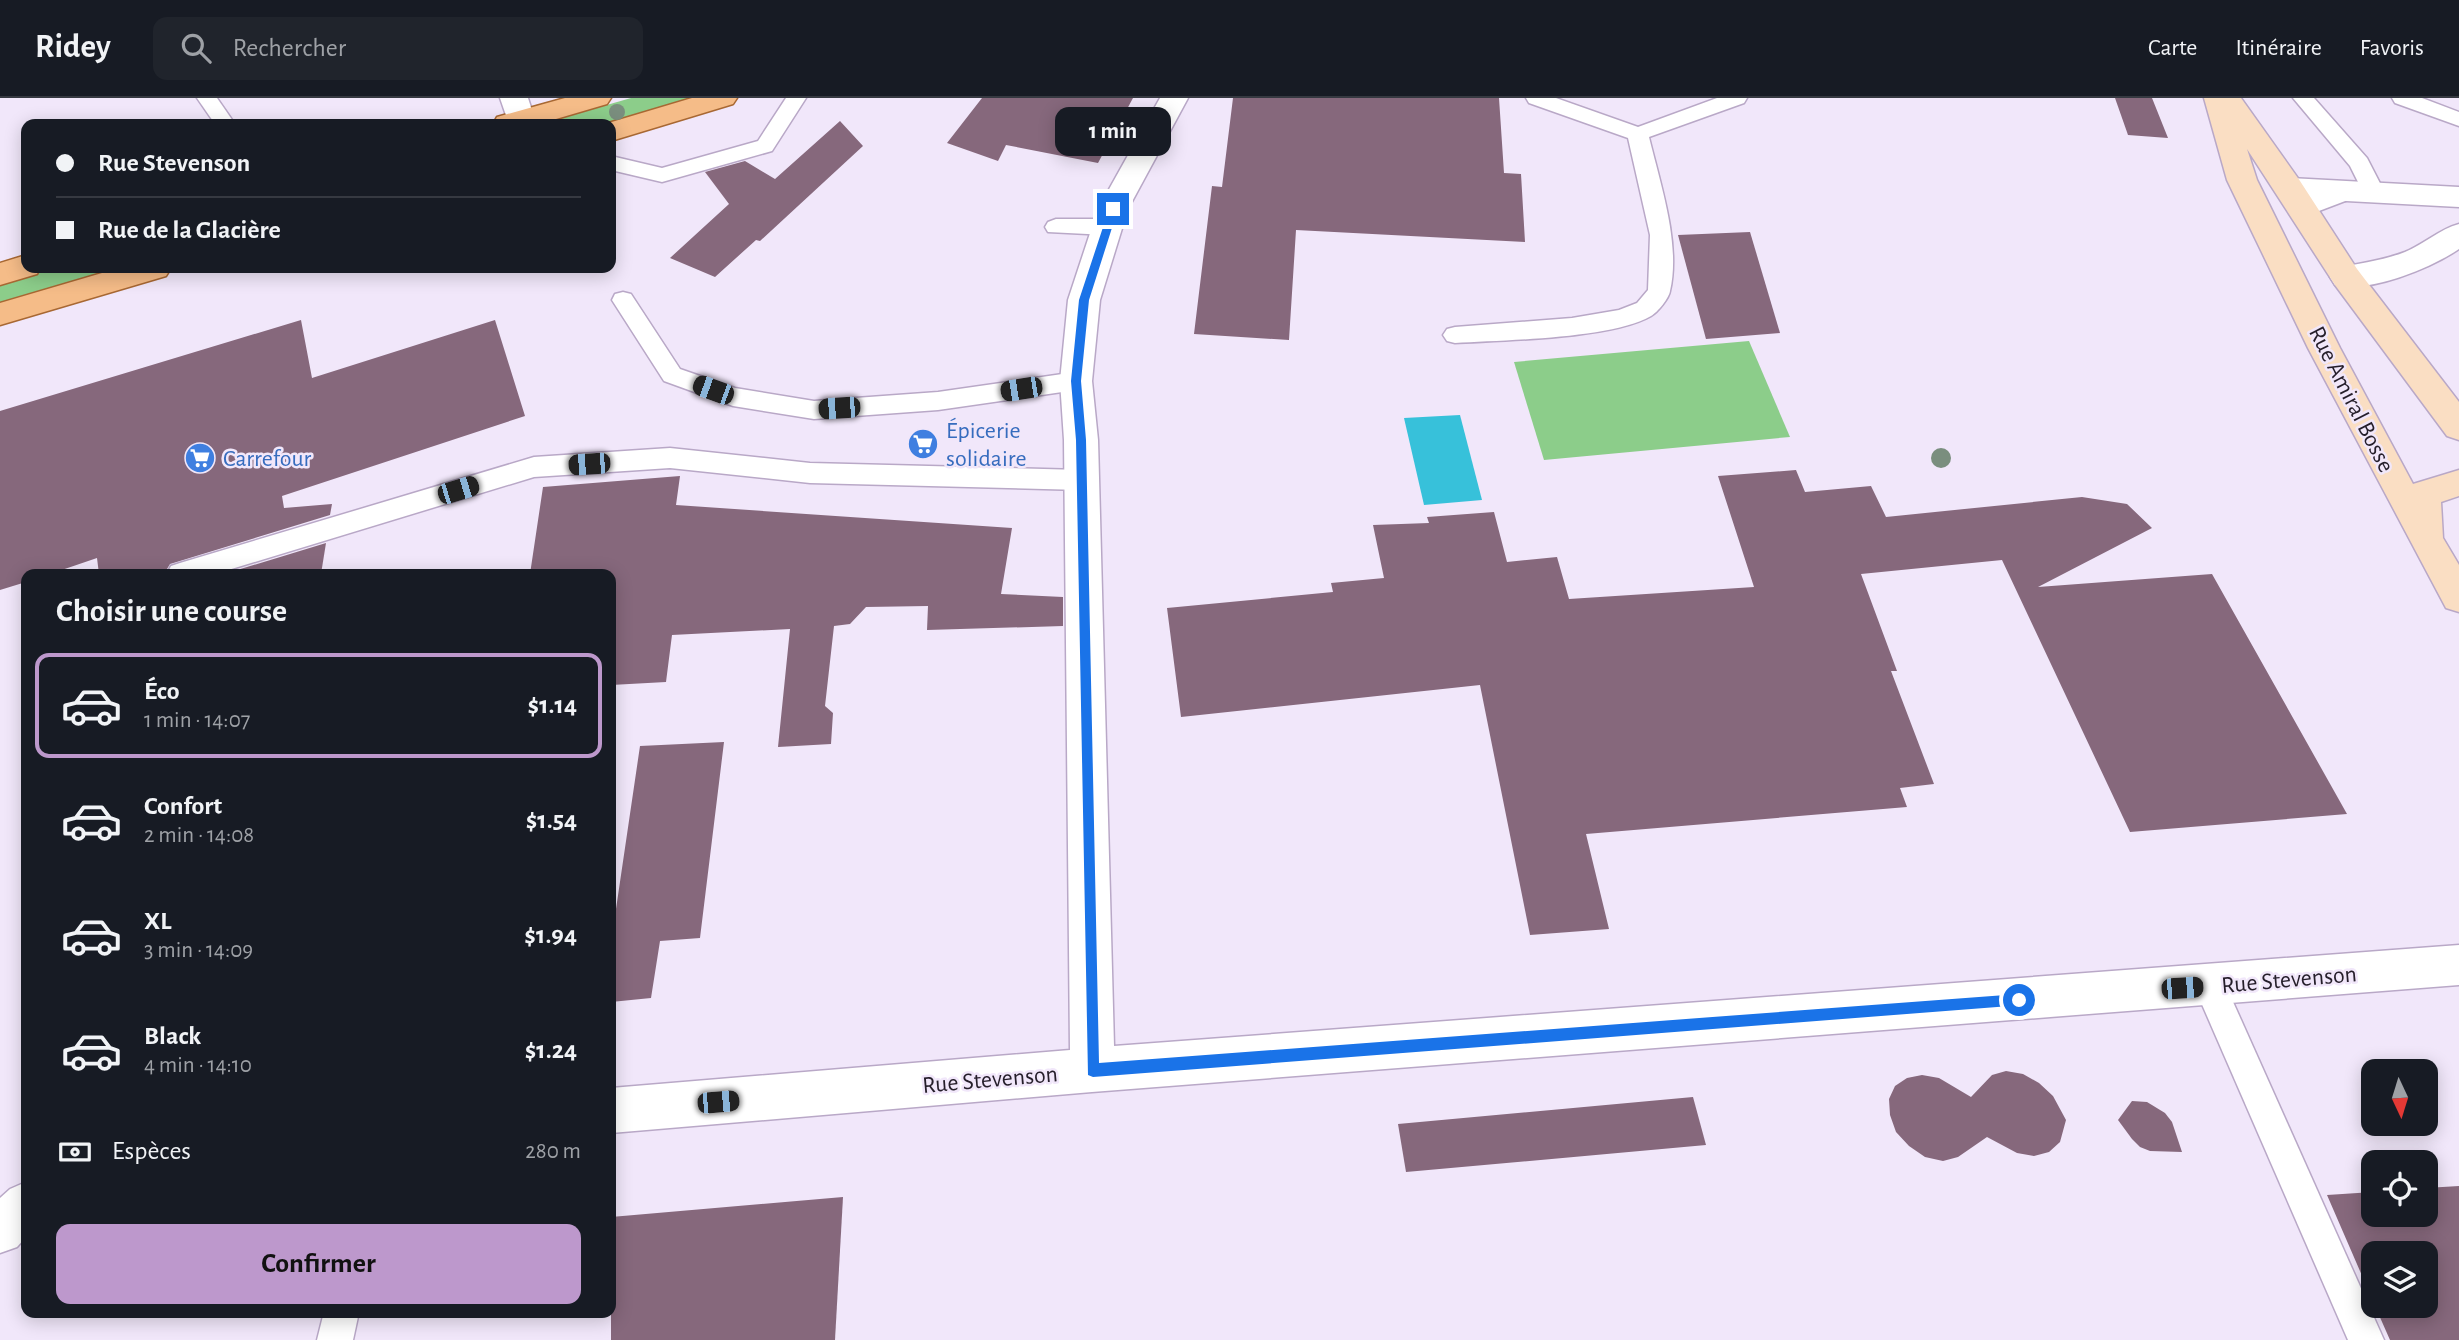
<!DOCTYPE html>
<html lang="fr">
<meta charset="utf-8">
<style>
:root{--surface:#171b24;--page:#20242c;--text:#f1f3f6;--muted:#9ea1a6;--line:#363941;--accent:#bd98cc}
body{margin:0;font-family:"Alegreya Sans",sans-serif;background:var(--page);color:var(--text);height:100vh;display:flex;flex-direction:column;font-size:26px;white-space:nowrap}
*{box-sizing:border-box;margin:0}
p{font-size:23px;color:var(--muted)}
.icon{flex:none;width:38px;height:38px;fill:none;stroke:currentColor;stroke-width:2;stroke-linecap:round;stroke-linejoin:round}
.map{position:relative;flex:1;overflow:hidden}
.side{position:absolute;left:21px;top:471px;width:595px;height:749px;display:flex;flex-direction:column;background:var(--surface);border-radius:14px;box-shadow:0 4px 18px #0003}
.side>*{flex:none}
.top-card{position:absolute;left:21px;top:21px;width:595px;height:154px;border-radius:14px;box-shadow:0 4px 18px #0003;display:grid;align-content:center;height:154px;padding:0 35px;background:var(--surface)}
.needle{width:46px;rotate:176deg}
.fabs{position:absolute;left:2361px;top:961px;display:grid;gap:14px}
.fabs a{display:grid;place-items:center;width:77px;height:77px;border-radius:14px;background:var(--surface);box-shadow:0 4px 18px #0003;font-size:35px}
.end{position:absolute;width:32px;height:32px;margin:-16px;border:9px solid #1a73e8;background:#fff;box-shadow:0 0 0 4px #fff}
.from{border-radius:50%}
.bubble{position:absolute;height:49px;border-radius:14px;background:var(--surface);box-shadow:0 4px 18px #0003;font-size:23px;font-weight:700;line-height:49px;text-align:center}
.car{position:absolute;width:21px;height:42px;margin:-21px -10px;border-radius:9px;box-shadow:0 0 5px 2px #0007;background:linear-gradient(#222 24%,#8ab4d8 0 40%,#222 0 76%,#8ab4d8 0 86%,#222 0)}
.top-card b{display:flex;align-items:center;gap:24px;height:66px;font-size:26px}
.top-card b+b{border-top:2px solid var(--line)}
.top-card i{width:18px;height:18px;background:var(--text)}
ul{padding:0;list-style:none}
li{display:flex;align-items:center;gap:21px;height:105px;margin:0 14px 10px;padding:0 21px;border:4px solid transparent;border-radius:14px}
li div{flex:1}
li b{display:block;font-size:26px}
li em{font-style:normal;font-weight:700}
li.current{border-color:var(--accent)}
li>.icon{width:63px;height:63px;stroke-width:1.5}
h2{padding:0 35px;font-size:32px;line-height:84px}
.pay{display:flex;align-items:center;gap:18px;height:77px;padding:0 35px;font-size:26px}
.pay p{margin-inline-start:auto}
.action{display:flex;gap:14px;margin-top:auto;padding:14px 35px}
.action a{flex:1;height:80px;border-radius:14px;background:var(--accent);color:#111;font-size:28px;font-weight:700;line-height:80px;text-align:center}
header{display:flex;align-items:center;gap:42px;box-sizing:border-box;height:98px;padding:0 35px;background:var(--surface);border-bottom:2px solid var(--line)}
header strong{font-size:33px}
nav{display:flex;gap:38px;margin-inline-start:auto;font-size:24px}
.search{width:490px;height:63px;background:var(--page);display:flex;align-items:center;gap:18px;box-sizing:border-box;padding:0 24px;border-radius:14px;color:var(--muted);font-size:26px}
.map>svg:first-child{display:block}
</style>
<header>
<strong>Ridey</strong>
<div class="search"><svg class="icon" aria-label="search" viewBox="0 0 24 24"><circle cx="10" cy="10" r="6"/><path d="M15 15l6 6"/></svg>Rechercher</div>
<nav><a>Carte</a><a>Itinéraire</a><a>Favoris</a></nav>
</header>
<div class="map">
<svg width="2459" height="1242" viewBox="0 0 2459 1242">
<rect width="100%" height="100%" fill="#f1e7fa"/>
<g fill="#8ccd8a">
<path d="M631,0H706L611,28L541,26Z"/>
<path d="M52,170H130L0,208V185Z"/>
<path d="M1749,243L1790,339L1544,362L1514,264Z"/>
</g>
<path fill="#37c1da" d="M1460,317L1482,402L1424,407L1404,320Z"/>
<g fill="#86687c">
<path d="M982,0H1133L1098,65L1006,47L998,63L947,45Z"/>
<path d="M1233,0H1499L1504,75L1521,76L1525,144L1296,132L1289,242L1194,236L1212,88L1222,89Z"/>
<path d="M2115,0H2152L2168,40L2128,37Z"/>
<path d="M840,23L863,48L760,143L756,142L715,179L670,160L729,106L705,74L745,63L775,81Z"/>
<path d="M1750,134L1780,235L1706,241L1678,137Z"/>
<path d="M301,222L312,280L495,222L525,318L282,398L284,410L332,406L330,417L170,466L164,476H99L97,460L50,476H26V484L0,492V313Z"/>
<path d="M1796,372L1805,394L1871,388L1886,419L2082,399L2127,406L2152,430L2038,489L2212,476L2347,716L2130,734L2002,462L1861,476L1897,573H1891L1934,686L1900,690L1907,709L1586,736L1609,831L1530,837L1480,587L1181,619L1167,510L1333,494L1331,485L1384,480L1373,427L1429,425L1427,419L1494,414L1507,464L1557,459L1569,501L1754,489L1718,378Z"/>
<path d="M680,378L676,407L1012,430L1001,496L1063,499V528L927,532L928,508L866,509L850,526L834,528L825,608L833,615L831,646L778,649L790,531L672,537L666,584L611,587V476H530L543,389Z"/>
<path d="M326,445L321,476H224Z"/>
<path d="M724,644L700,840L660,843L651,900L611,904V845L640,648Z"/>
<path d="M2006,973L2023,976L2039,985L2053,998L2066,1022L2060,1044L2049,1054L2034,1058L2017,1055L1987,1039L1958,1059L1943,1063L1925,1059L1909,1048L1896,1034L1890,1017L1889,1001L1895,988L1907,980L1922,977L1939,980L1971,999L1992,977Z"/>
<path d="M1693,999L1706,1047L1406,1074L1398,1026Z"/>
<path d="M2132,1003L2147,1004L2165,1015L2172,1024L2182,1054L2150,1053L2140,1049L2132,1041L2118,1022Z"/>
<path d="M2459,1088V1242H2390L2375,1208H2426V1155H2373V1203L2327,1097L2373,1094V1116H2426V1090Z"/>
<path d="M843,1099L835,1242H611V1119Z"/>
</g>
<g fill="none" stroke-linecap="round" stroke-linejoin="round">
<g stroke="#b9a8c7" stroke-width="3">
<g id="lane">
<path d="M197,0H217L235,26H215Z"/>
<path d="M786,0H806L772,53L662,84L611,72V58L662,70L758,43Z"/>
<path d="M1526,0H1556L1638,29L1717,0H1747L1744,5L1649,39C1660,85 1681,146 1670,193C1669,200 1658,214 1651,218C1611,241 1504,242 1455,245L1447,243L1443,237L1447,231L1455,229L1572,220L1619,212L1637,205L1648,192L1650,137L1628,40L1529,5Z"/>
<path d="M2293,0H2314L2367,60L2384,93L2381,98L2373,100L2365,98L2363,94L2361,97L2311,116L2303,118L2295,116L2292,111L2295,106L2345,87L2359,86L2350,68Z"/>
<path d="M2392,0H2422L2459,14V28L2395,5Z"/>
<path d="M1056,121H1107L1115,124L1118,129L1115,134L1107,137L1048,134L1045,129L1048,124Z"/>
<path d="M623,194L631,196L680,271L735,290L814,303L938,294L1076,274L1084,277L1088,283L1084,289L1076,292L938,312L814,321L733,308L664,283L612,202L615,196Z"/>
<path d="M670,350L810,365L1081,372L1090,375L1094,382L1090,389L1081,392L810,385L670,370L534,379L215,476H167L171,468L180,465L534,359Z"/>
<path d="M2210,873L2221,877L2384,1242H2348L2194,888L2199,877Z"/>
<path d="M324,1214H359L353,1242H317Z"/>
</g>
</g>
<g stroke="#b9a8c7" stroke-width="3">
<g id="street">
<path d="M500,0H528L535,22L533,26H509Z"/>
<path d="M1160,0H1188L1128,111L1100,202L1092,283L1098,342L1114,948L2459,847V887L1092,994L611,1035V990L1070,952L1064,342L1060,283L1068,202L1098,111Z"/>
<path d="M2290,80L2459,89V109L2290,100L2280,97L2275,90L2280,83Z"/>
<path d="M2459,126V151C2431,170 2368,196 2335,187L2330,179L2335,171C2358,165 2382,163 2405,154C2424,146 2440,131 2459,126Z"/>
<path d="M26,1084V1139L17,1149L0,1155V1100L10,1091Z"/>
</g>
</g>
<g stroke="#b9a8c7" stroke-width="3">
<path id="secondary" d="M2204,0H2241L2300,83L2357,171L2459,304V342L2447,338L2335,187L2247,51L2257,82L2340,250L2413,386L2459,372V398L2441,404L2443,440L2459,467V514L2446,510L2308,250L2227,82Z"/>
</g>
<g stroke="#a86833" stroke-width="3">
<g id="primary">
<path d="M565,0H611L607,6L539,26H493L497,19Z"/>
<path d="M692,0H737L733,6L611,43V26H605Z"/>
<path d="M26,157V170H40L37,176L0,187V165Z"/>
<path d="M119,170H171L166,178L0,227V205Z"/>
</g>
</g>
<use href="#lane" fill="#fff" fill-rule="evenodd"/>
<use href="#street" fill="#fff" fill-rule="evenodd"/>
<use href="#secondary" fill="#fadec3" fill-rule="evenodd"/>
<use href="#primary" fill="#f5bc88" fill-rule="evenodd"/>
</g>
<g fill="#7a8e7e">
<circle cx="617" cy="14" r="8"/>
<circle cx="1941" cy="360" r="10"/>
</g>
<path fill="#1a73e8" d="M1113,108L1118,111L1089,202L1081,283L1086,342L1099,965L2019,896L2025,902L2023,907L1093,979L1088,977L1076,342L1071,283L1079,202L1109,111Z"/>
<defs>
<g id="supermarket-disc" transform="scale(1.575)"><circle r="9.5" fill="#3f7fe0" stroke="#f1e7fa"/><path d="M-6-5.5h2.5l.6 2H6L4.5 2H-2.5L-4.4-4H-6ZM-1.5 3.2a1.3 1.3 0 1 0 .1 0ZM3 3.2a1.3 1.3 0 1 0 .1 0Z" fill="#fff"/></g>
</defs>
<g fill-rule="evenodd">
<use href="#supermarket-disc" x="923" y="346"/>
<use href="#supermarket-disc" x="200" y="360"/>
</g>
<g text-anchor="middle" stroke-width="5" stroke-linejoin="round" paint-order="stroke">
<g font-size="24" fill="#251e2a" stroke="#f1e7fa">
<text transform="translate(2352 301) rotate(63)" y="8">Rue Amiral Bosse</text>
<text transform="translate(2289 881) rotate(-5)" y="8">Rue Stevenson</text>
<text transform="translate(990 981) rotate(-5)" y="8">Rue Stevenson</text>
</g>
<g font-size="24" fill="#366cbe" stroke="#f1e7fa" text-anchor="start">
<text x="946" y="340">Épicerie<tspan x="946" dy="28">solidaire</tspan></text>
<text x="223" y="368">Carrefour</text>
</g>
</g>
</svg>
<div class="fabs">
<a><svg class="needle" viewBox="-14 -14 28 28"><path d="M0-13l5 13h-10z" fill="#e53935"/><path d="M0 13l5-13h-10z" fill="#9ea1a6"/></svg></a>
<a><svg class="icon" aria-label="locate" viewBox="0 0 24 24"><circle cx="12" cy="12" r="6"/><path d="M12 2v4M12 18v4M2 12h4M18 12h4"/></svg></a>
<a><svg class="icon" aria-label="layers" viewBox="0 0 24 24"><path d="M12 4l9 5-9 5-9-5zM3 14l9 5 9-5"/></svg></a>
</div>
<i class="end from" style="left:2019px;top:902px"></i>
<i class="end" style="left:1113px;top:111px"></i>
<div class="bubble" style="left:1055px;top:9px;width:116px">1 min</div>
<i class="car" style="left:1021px;top:291px;rotate:261deg"></i>
<i class="car" style="left:713px;top:292px;rotate:290deg"></i>
<i class="car" style="left:839px;top:310px;rotate:266deg"></i>
<i class="car" style="left:589px;top:366px;rotate:266deg"></i>
<i class="car" style="left:458px;top:392px;rotate:73deg"></i>
<i class="car" style="left:2182px;top:890px;rotate:86deg"></i>
<i class="car" style="left:718px;top:1004px;rotate:85deg"></i>
<div class="top-card">
<b><i class="from"></i>Rue Stevenson</b>
<b><i></i>Rue de la Glacière</b>
</div>
<section class="side">
<h2>Choisir une course</h2>
<ul>
<li class="current"><svg class="icon" aria-label="car" viewBox="0 0 24 24"><path d="M5 17H2v-5l4-1 3-4h7l3 4 3 1v5h-3M9 17h6M6 11h13"/><circle cx="7" cy="17" r="2"/><circle cx="17" cy="17" r="2"/></svg><div><b>Éco</b><p>1 min · 14:07</p></div><em>$1.14</em></li>
<li><svg class="icon" aria-label="car" viewBox="0 0 24 24"><path d="M5 17H2v-5l4-1 3-4h7l3 4 3 1v5h-3M9 17h6M6 11h13"/><circle cx="7" cy="17" r="2"/><circle cx="17" cy="17" r="2"/></svg><div><b>Confort</b><p>2 min · 14:08</p></div><em>$1.54</em></li>
<li><svg class="icon" aria-label="car" viewBox="0 0 24 24"><path d="M5 17H2v-5l4-1 3-4h7l3 4 3 1v5h-3M9 17h6M6 11h13"/><circle cx="7" cy="17" r="2"/><circle cx="17" cy="17" r="2"/></svg><div><b>XL</b><p>3 min · 14:09</p></div><em>$1.94</em></li>
<li><svg class="icon" aria-label="car" viewBox="0 0 24 24"><path d="M5 17H2v-5l4-1 3-4h7l3 4 3 1v5h-3M9 17h6M6 11h13"/><circle cx="7" cy="17" r="2"/><circle cx="17" cy="17" r="2"/></svg><div><b>Black</b><p>4 min · 14:10</p></div><em>$1.24</em></li>
</ul>
<div class="pay"><svg class="icon" aria-label="cash" viewBox="0 0 24 24"><path d="M3 7h18v10H3z"/><circle cx="12" cy="12" r="2"/></svg>Espèces<p>280 m</p></div>
<div class="action"><a>Confirmer</a></div>
</section>
</div>
